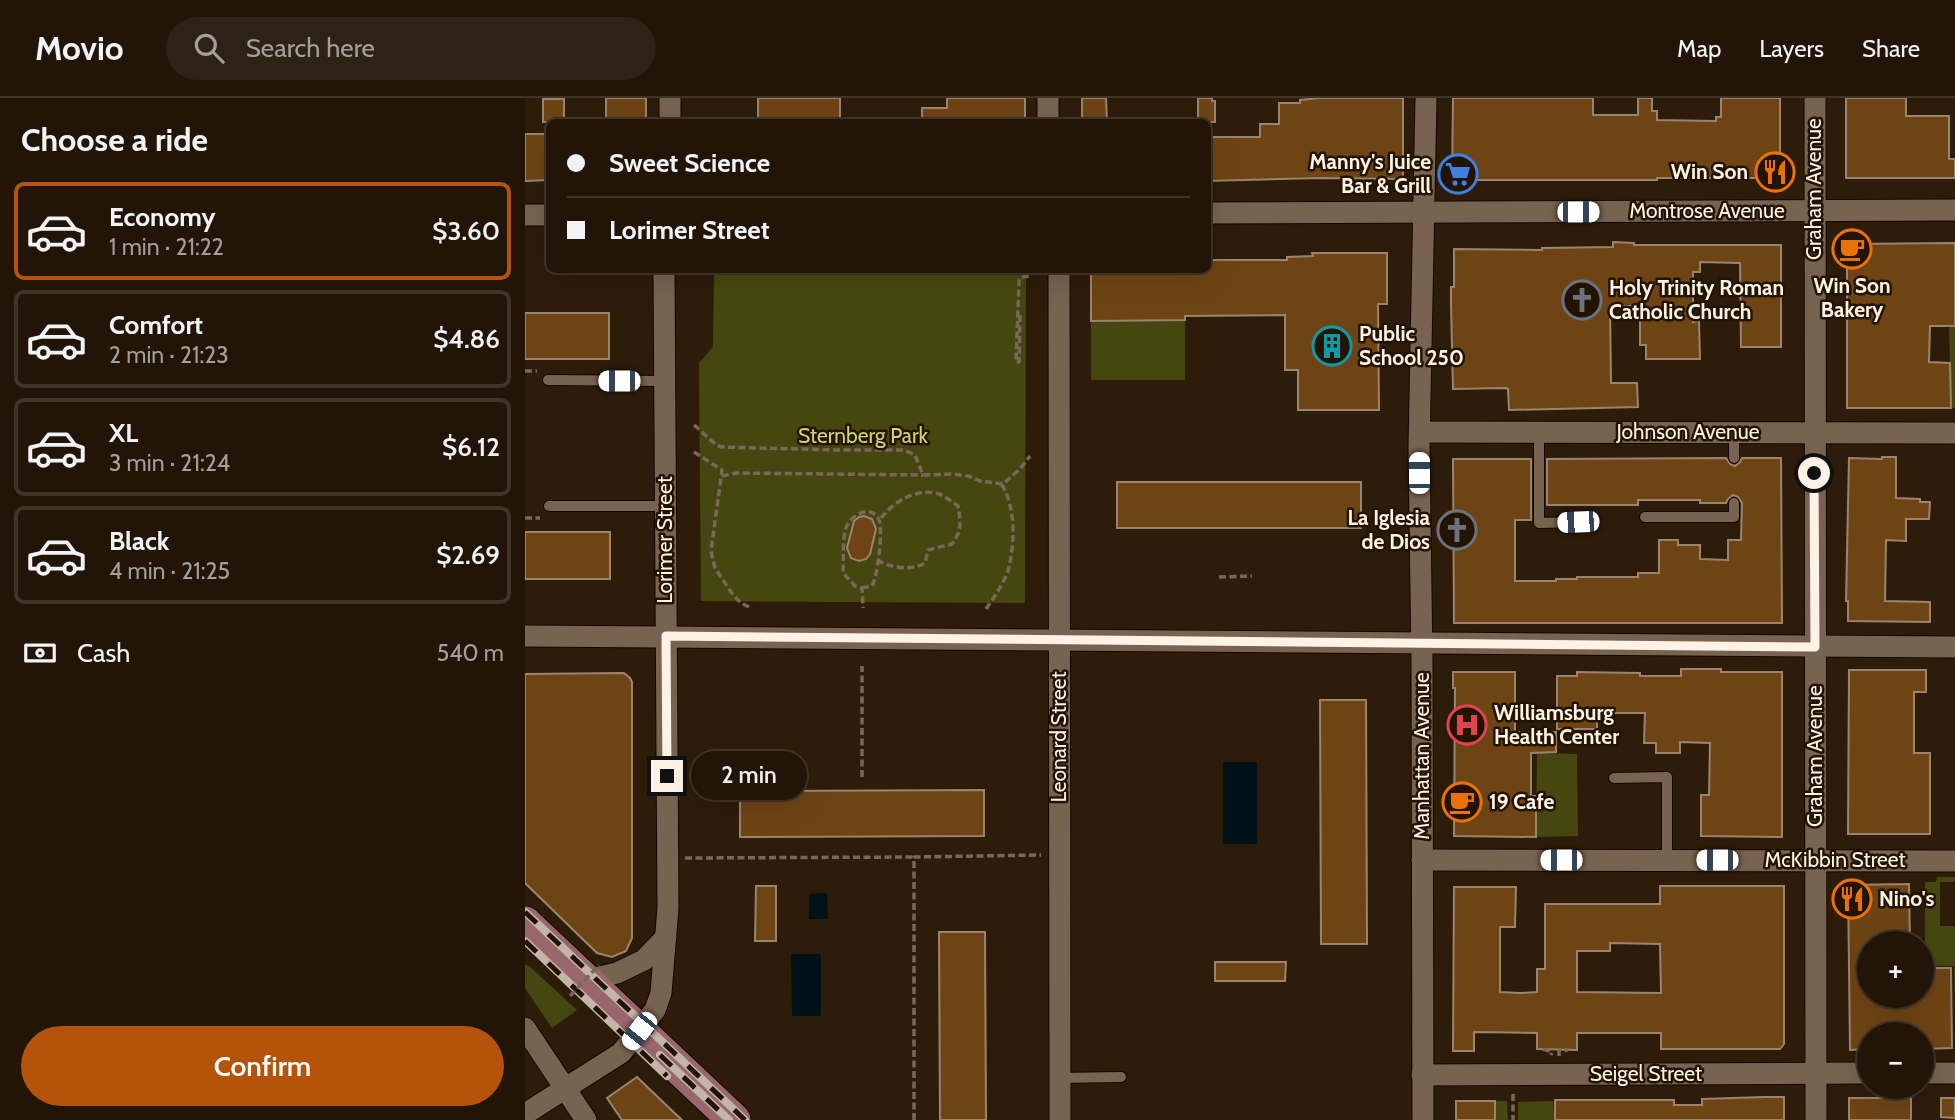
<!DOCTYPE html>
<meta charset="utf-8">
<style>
:root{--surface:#221508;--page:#2e2216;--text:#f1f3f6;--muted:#a29f9c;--line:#3f3429;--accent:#b45309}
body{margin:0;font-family:Cabin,sans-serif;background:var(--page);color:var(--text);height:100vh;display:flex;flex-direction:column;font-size:26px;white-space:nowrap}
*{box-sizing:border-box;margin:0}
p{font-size:23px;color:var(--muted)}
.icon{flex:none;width:38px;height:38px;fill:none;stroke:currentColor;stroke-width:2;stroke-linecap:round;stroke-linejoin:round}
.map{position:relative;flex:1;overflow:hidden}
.side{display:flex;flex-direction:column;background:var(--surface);width:525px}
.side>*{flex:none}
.guide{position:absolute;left:21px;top:21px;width:665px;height:154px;border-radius:10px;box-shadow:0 7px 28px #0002,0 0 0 2px var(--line);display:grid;align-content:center;height:154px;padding:0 21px;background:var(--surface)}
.controls{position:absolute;left:1332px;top:833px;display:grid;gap:14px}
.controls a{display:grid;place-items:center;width:77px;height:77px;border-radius:50%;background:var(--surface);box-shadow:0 7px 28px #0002,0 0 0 2px var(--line);font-size:35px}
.end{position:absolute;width:32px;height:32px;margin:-16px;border:9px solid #fef1e6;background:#111;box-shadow:0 0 0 4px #111}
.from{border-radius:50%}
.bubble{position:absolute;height:49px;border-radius:24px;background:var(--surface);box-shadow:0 7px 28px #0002,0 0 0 2px var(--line);font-size:23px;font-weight:600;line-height:49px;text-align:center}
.car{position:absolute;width:21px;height:42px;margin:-21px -10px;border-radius:9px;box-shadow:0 0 5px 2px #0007;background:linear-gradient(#fff 24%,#345 0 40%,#fff 0 76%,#345 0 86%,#fff 0)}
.guide b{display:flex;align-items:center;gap:24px;height:66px;font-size:26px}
.guide b+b{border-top:2px solid var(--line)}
.guide i{width:18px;height:18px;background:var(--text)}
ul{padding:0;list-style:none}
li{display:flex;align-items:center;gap:21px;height:98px;margin:0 14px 10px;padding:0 7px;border:4px solid var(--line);border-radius:10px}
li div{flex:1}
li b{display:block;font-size:26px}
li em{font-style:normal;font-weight:600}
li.on{border-color:var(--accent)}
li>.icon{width:63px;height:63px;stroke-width:1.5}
h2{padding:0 21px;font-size:32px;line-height:84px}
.pay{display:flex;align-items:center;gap:18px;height:77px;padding:0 21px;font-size:26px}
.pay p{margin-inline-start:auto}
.cta{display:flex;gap:14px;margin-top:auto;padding:14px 21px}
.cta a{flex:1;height:80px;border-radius:42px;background:var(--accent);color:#fff;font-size:28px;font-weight:600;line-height:80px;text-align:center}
header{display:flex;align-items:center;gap:42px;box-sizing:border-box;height:98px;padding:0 35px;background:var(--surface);border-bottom:2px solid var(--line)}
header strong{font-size:33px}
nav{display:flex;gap:38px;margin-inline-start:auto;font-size:24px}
.search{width:490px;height:63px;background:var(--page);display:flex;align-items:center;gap:18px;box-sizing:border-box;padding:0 24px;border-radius:38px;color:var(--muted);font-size:26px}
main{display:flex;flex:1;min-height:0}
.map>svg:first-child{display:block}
</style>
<header>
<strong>Movio</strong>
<div class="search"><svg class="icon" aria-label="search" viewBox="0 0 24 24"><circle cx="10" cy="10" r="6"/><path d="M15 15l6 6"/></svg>Search here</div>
<nav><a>Map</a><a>Layers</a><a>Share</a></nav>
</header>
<main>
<section class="side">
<h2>Choose a ride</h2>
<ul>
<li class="on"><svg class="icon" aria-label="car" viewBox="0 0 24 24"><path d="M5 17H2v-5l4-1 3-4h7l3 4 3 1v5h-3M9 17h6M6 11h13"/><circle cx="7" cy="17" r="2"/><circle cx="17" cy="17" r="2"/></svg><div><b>Economy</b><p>1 min · 21:22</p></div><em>$3.60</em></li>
<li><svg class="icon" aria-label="car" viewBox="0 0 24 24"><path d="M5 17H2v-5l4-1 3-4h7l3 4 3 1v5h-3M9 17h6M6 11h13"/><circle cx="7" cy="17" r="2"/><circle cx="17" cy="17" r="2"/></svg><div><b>Comfort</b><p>2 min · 21:23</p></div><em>$4.86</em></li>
<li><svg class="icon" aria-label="car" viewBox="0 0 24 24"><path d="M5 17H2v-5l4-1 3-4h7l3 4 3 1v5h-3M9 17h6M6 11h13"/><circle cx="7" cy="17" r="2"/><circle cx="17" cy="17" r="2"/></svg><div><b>XL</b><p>3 min · 21:24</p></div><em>$6.12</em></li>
<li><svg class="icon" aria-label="car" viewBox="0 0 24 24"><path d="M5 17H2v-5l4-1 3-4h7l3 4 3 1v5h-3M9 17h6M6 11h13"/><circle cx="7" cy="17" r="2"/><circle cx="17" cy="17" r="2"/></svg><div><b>Black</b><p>4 min · 21:25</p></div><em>$2.69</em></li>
</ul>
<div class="pay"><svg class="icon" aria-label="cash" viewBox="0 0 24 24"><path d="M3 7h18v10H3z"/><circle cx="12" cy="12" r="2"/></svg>Cash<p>540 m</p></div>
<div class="cta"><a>Confirm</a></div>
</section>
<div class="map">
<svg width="1430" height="1022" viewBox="0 0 1430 1022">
<rect width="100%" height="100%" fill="#2e1c0b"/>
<g fill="#464710">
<path d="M189,172H501L500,505L176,503L174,265L188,249Z"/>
<path d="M660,222V282H566V223Z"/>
<path d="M1424,228H1430V310H1426Z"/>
<path d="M1012,655L1052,656L1053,738L1011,739Z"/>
<path d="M1412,779H1430V784H1415V828H1430V908L1429,868H1400V784H1411Z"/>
<path d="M0,867L4,868L52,912L27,930L0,890Z"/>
<path d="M971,1003H982L983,1022H971Z"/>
<path d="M1028,1003L1029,1022H993V1004Z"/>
</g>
<g fill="#001118">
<rect x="698" y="664" width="34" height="82"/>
<path d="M302,795L303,821H284V796Z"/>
<path d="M266,856H296V918H267Z"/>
</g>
<g fill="#6e4414" stroke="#9a8470" stroke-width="2" fill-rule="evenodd">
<rect x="81" y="0" width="40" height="24"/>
<rect x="233" y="0" width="82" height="24"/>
<path d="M422,0H500V24H397V10H422Z"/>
<path d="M557,0H581L582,23L557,24Z"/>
<path d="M673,0H687V3H690V24H673Z"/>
<path d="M795,0H878V81L795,80L682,83V39H735V26H754V5H775V2Z"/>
<path d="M928,0H1068V17H1113V0H1127V13H1132V22L1191,23V19H1196V0H1255V80H1132V82H927Z"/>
<path d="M1321,0H1381V18H1424V61H1430V80H1321Z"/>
<rect x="18" y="1" width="21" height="23"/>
<path d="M0,36H24V82L0,83Z"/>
<path d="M1088,144L1109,145V147H1256V249H1216L1215,165L1175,164V174H1168V224L1174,223L1175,261H1121V247H1115V208H1085L1086,285H1112L1113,309L984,312L983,291L981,290L928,291L926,207V189H929V151L1017,152V150L1088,149Z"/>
<path d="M1430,145V228H1405L1404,264L1425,265L1426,310H1322V146Z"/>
<path d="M787,155H862V206H853L854,312H773V272H760V217L660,218V222L566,223V172H682V162H762V159L788,158Z"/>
<rect x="0" y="215" width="84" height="46"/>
<path d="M1357,359H1371V400L1395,401V404H1405L1404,421H1381V443L1361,442L1360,503L1405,504V524L1323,523V503H1321L1324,360L1357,361Z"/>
<path d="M1201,360L1205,366L1210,368L1215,364L1217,360H1256L1257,525H929L928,361H1006V422H990V483H1031V481H1052V479H1113V475H1134V442H1153V447H1175V461L1203,462V442H1216L1217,405L1213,399L1208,397L1203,401L1201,405H1175V402H1113V407H1022V361Z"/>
<rect x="592" y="384" width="244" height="46"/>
<path d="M339,418L347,421L351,431L345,456L341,461L334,463L326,460L322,450L329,423L334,419Z"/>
<rect x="0" y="434" width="85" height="47"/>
<path d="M1156,571H1196V574H1257V739L1176,738V697H1184L1185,645L1155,644V655H1131V645H1119L1120,615H1072V631H1032V578H1052V574L1115,575V578H1156Z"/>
<path d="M1324,572H1401V594H1389V655H1405V736H1323Z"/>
<path d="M928,574H990V634H1031V654L1006,655V698H1011V739L929,738L930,590H928Z"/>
<path d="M99,575L105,580L107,584V840L101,853L87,859L72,855L0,785V576Z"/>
<path d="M795,602H841L842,846H796Z"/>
<path d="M459,692V738L215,739V693Z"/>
<path d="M1384,786L1385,845H1344V898H1396V870H1426L1427,950L1396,951V936H1344V951L1325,952L1323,787Z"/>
<path d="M231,788H251V843H230Z"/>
<path d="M1135,788H1259V946L1255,951H1136V935H1052V952L1012,951V935L949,934V953H928L929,789H991L990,829H975V894L995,895L1012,894V871H1020V806H1135ZM1085,845L1135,846L1136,895L1052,894V853H1085Z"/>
<path d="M414,834H460L461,1022H415Z"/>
<path d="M690,864H761L760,883H690Z"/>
<path d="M112,979L139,1005L157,1022H97L82,1000Z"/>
<path d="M1239,999H1259V1022H1030V1002H1149V1007H1177V1001Z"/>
<rect x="1324" y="1000" width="62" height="22"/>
<path d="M1416,1000H1430V1020L1416,1019Z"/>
<rect x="931" y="1003" width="39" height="19"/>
</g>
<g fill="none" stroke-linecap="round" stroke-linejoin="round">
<g stroke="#150600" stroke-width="12">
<g id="service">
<path d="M23,282L140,283"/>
<path d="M1014,334V425L1053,424"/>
<path d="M1209,360V334"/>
<path d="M24,408H140"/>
<path d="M1120,419H1209V405"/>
<path d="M1089,680L1142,679V762"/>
<path d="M535,980L596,979"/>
</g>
</g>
<g stroke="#150600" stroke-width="23">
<g id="minor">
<path d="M1290,0L1291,1022"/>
<path d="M145,24V0"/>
<path d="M523,24V0"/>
<path d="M682,115L1430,112"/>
<path d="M0,117H24"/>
<path d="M534,172L535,1022"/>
<path d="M895,334L1430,335"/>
<path d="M0,538L1430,549"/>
<path d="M897,762L1430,763"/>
<path d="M61,882L92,875L119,862L141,839"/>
<path d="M0,930L61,1022"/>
<path d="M1396,975H1430"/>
<path d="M897,977L1344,975"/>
<path d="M0,1016L96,955L130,912L136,895L143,810L139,172"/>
<path d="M898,1022L897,566L894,349L901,0"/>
</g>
</g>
<g stroke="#150600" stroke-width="35">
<path id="primary" d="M0,825L209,1022"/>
</g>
<g stroke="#79685a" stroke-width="3.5" stroke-dasharray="7 3.5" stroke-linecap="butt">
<path d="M495,217L494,264H491L494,182L496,179L505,178"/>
<path d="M0,273H12"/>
<path d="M169,327C177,333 189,347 196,349L312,352H379L390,357L398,377L428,376L443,378L455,383L478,386"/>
<path d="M169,354L197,372L186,453L190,470L208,497L216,505L224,509"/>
<path d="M197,378L212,375L398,377"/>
<path d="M0,420H15"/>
<path d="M352,462C366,470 387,473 400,465L403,452L427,446C437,432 436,425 433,408C427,404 420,398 414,396C391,389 366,405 354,423"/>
<path d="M694,479L727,478"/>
<path d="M337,490L347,488C353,477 358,433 354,422C347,405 325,417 321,430C317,443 319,461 318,475L330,488L337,490L338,510"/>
<path d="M461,511C469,499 478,487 483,473C490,447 491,410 477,387L495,371L505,358"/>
<path d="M337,679V568"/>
<path d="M160,760L389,759"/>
<path d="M1018,951L1027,954L1026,957"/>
<path d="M1034,958V953L1043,952"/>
<path d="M988,996V1022"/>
<path d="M389,1022V759L516,757"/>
</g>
<use href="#service" stroke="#786350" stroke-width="10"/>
<use href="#minor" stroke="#786350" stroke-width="21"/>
<use href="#primary" stroke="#9a666d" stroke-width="33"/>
<g stroke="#c3b5a8" stroke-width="8">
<g id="rail">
<path d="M0,814L220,1022"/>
<path d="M0,843L142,978"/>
<path d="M135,957L204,1022"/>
</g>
</g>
<use href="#rail" stroke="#231303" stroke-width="5" stroke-dasharray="16" stroke-linecap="butt"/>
<path stroke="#79685a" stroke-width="3.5" stroke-dasharray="7 3.5" stroke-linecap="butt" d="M45,898L74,867"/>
</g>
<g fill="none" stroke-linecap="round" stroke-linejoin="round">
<path stroke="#fef1e6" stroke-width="9" d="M142,678L141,538L1290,549L1289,375"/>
</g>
<defs>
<g id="restaurant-ring" transform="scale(2.0125)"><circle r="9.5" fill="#231303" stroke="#e8710a" stroke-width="1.5"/><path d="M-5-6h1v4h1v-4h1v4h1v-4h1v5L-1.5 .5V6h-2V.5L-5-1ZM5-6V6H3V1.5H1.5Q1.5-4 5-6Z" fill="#e8710a"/></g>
<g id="supermarket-ring" transform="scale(2.0125)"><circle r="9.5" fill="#231303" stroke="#3f7fe0" stroke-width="1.5"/><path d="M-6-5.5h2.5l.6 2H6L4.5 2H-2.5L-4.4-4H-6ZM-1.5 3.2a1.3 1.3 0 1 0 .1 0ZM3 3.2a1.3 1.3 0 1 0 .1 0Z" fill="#3f7fe0"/></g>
<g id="cafe-ring" transform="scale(2.0125)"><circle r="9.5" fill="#231303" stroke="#e8710a" stroke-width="1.5"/><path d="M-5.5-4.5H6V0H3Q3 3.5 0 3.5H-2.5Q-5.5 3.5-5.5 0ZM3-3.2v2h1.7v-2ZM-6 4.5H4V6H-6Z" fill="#e8710a"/></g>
<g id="church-ring" transform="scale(2.0125)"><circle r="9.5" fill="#231303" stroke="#6b7280" stroke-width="1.5"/><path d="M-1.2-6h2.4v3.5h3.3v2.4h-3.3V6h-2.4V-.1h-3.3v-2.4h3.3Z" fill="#6b7280"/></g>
<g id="building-ring" transform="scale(2.0125)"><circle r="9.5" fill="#231303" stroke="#0f9aa8" stroke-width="1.5"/><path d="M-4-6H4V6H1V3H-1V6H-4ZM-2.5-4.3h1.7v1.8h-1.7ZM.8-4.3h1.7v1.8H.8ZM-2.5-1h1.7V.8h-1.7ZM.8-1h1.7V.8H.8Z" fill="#0f9aa8"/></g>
<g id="hospital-ring" transform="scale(2.0125)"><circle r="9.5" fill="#231303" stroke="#e0444e" stroke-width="1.5"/><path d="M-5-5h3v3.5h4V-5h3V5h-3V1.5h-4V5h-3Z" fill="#e0444e"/></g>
</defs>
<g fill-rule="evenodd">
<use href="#restaurant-ring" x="1250" y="74"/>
<use href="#supermarket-ring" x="933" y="76"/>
<use href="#cafe-ring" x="1327" y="151"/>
<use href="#church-ring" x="1057" y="202"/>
<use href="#building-ring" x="807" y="248"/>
<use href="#church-ring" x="932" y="432"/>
<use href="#hospital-ring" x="942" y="627"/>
<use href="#cafe-ring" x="937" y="704"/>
<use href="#restaurant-ring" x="1327" y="801"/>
</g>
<g text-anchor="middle" stroke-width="5" stroke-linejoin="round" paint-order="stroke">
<g font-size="21" font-weight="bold" fill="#fef1e6" stroke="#231303" text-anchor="start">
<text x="906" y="71" text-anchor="end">Manny's Juice<tspan x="906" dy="24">Bar &amp; Grill</tspan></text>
<text x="1223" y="81" text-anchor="end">Win Son</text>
<text x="1327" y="195" text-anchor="middle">Win Son<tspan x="1327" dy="24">Bakery</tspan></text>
<text x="1084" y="197">Holy Trinity Roman<tspan x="1084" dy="24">Catholic Church</tspan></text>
<text x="834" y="243">Public<tspan x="834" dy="24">School 250</tspan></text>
<text x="905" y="427" text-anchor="end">La Iglesia<tspan x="905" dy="24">de Dios</tspan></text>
<text x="969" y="622">Williamsburg<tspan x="969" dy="24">Health Center</tspan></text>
<text x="964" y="711">19 Cafe</text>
<text x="1354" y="808">Nino's</text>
</g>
<g font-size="21" fill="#fef1e6" stroke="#231303">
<text transform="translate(1289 91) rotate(-90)" y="7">Graham Avenue</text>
<text x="1182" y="120">Montrose Avenue</text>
<text x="1163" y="341">Johnson Avenue</text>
<text transform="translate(140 442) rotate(-90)" y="7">Lorimer Street</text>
<text transform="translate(534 639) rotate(-90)" y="7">Leonard Street</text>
<text transform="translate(897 658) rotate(-90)" y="7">Manhattan Avenue</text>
<text transform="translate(1290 658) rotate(-90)" y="7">Graham Avenue</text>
<text x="1310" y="769">McKibbin Street</text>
<text x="1121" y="983">Seigel Street</text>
</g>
<g font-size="21" fill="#cfd379" stroke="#231303">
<text x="338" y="345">Sternberg Park</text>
</g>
</g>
</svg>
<div class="controls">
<a>+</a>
<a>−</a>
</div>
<i class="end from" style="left:1289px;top:375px"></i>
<i class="end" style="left:142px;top:678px"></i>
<div class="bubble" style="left:166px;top:653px;width:116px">2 min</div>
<i class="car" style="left:1053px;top:114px;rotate:90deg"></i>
<i class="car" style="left:94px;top:283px;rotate:270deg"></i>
<i class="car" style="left:894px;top:375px;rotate:0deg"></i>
<i class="car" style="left:1053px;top:424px;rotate:268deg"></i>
<i class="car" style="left:1036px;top:762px;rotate:270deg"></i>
<i class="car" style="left:1192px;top:762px;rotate:270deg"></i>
<i class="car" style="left:114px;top:933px;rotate:219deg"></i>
<div class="guide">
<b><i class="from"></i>Sweet Science</b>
<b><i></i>Lorimer Street</b>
</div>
</div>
</main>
